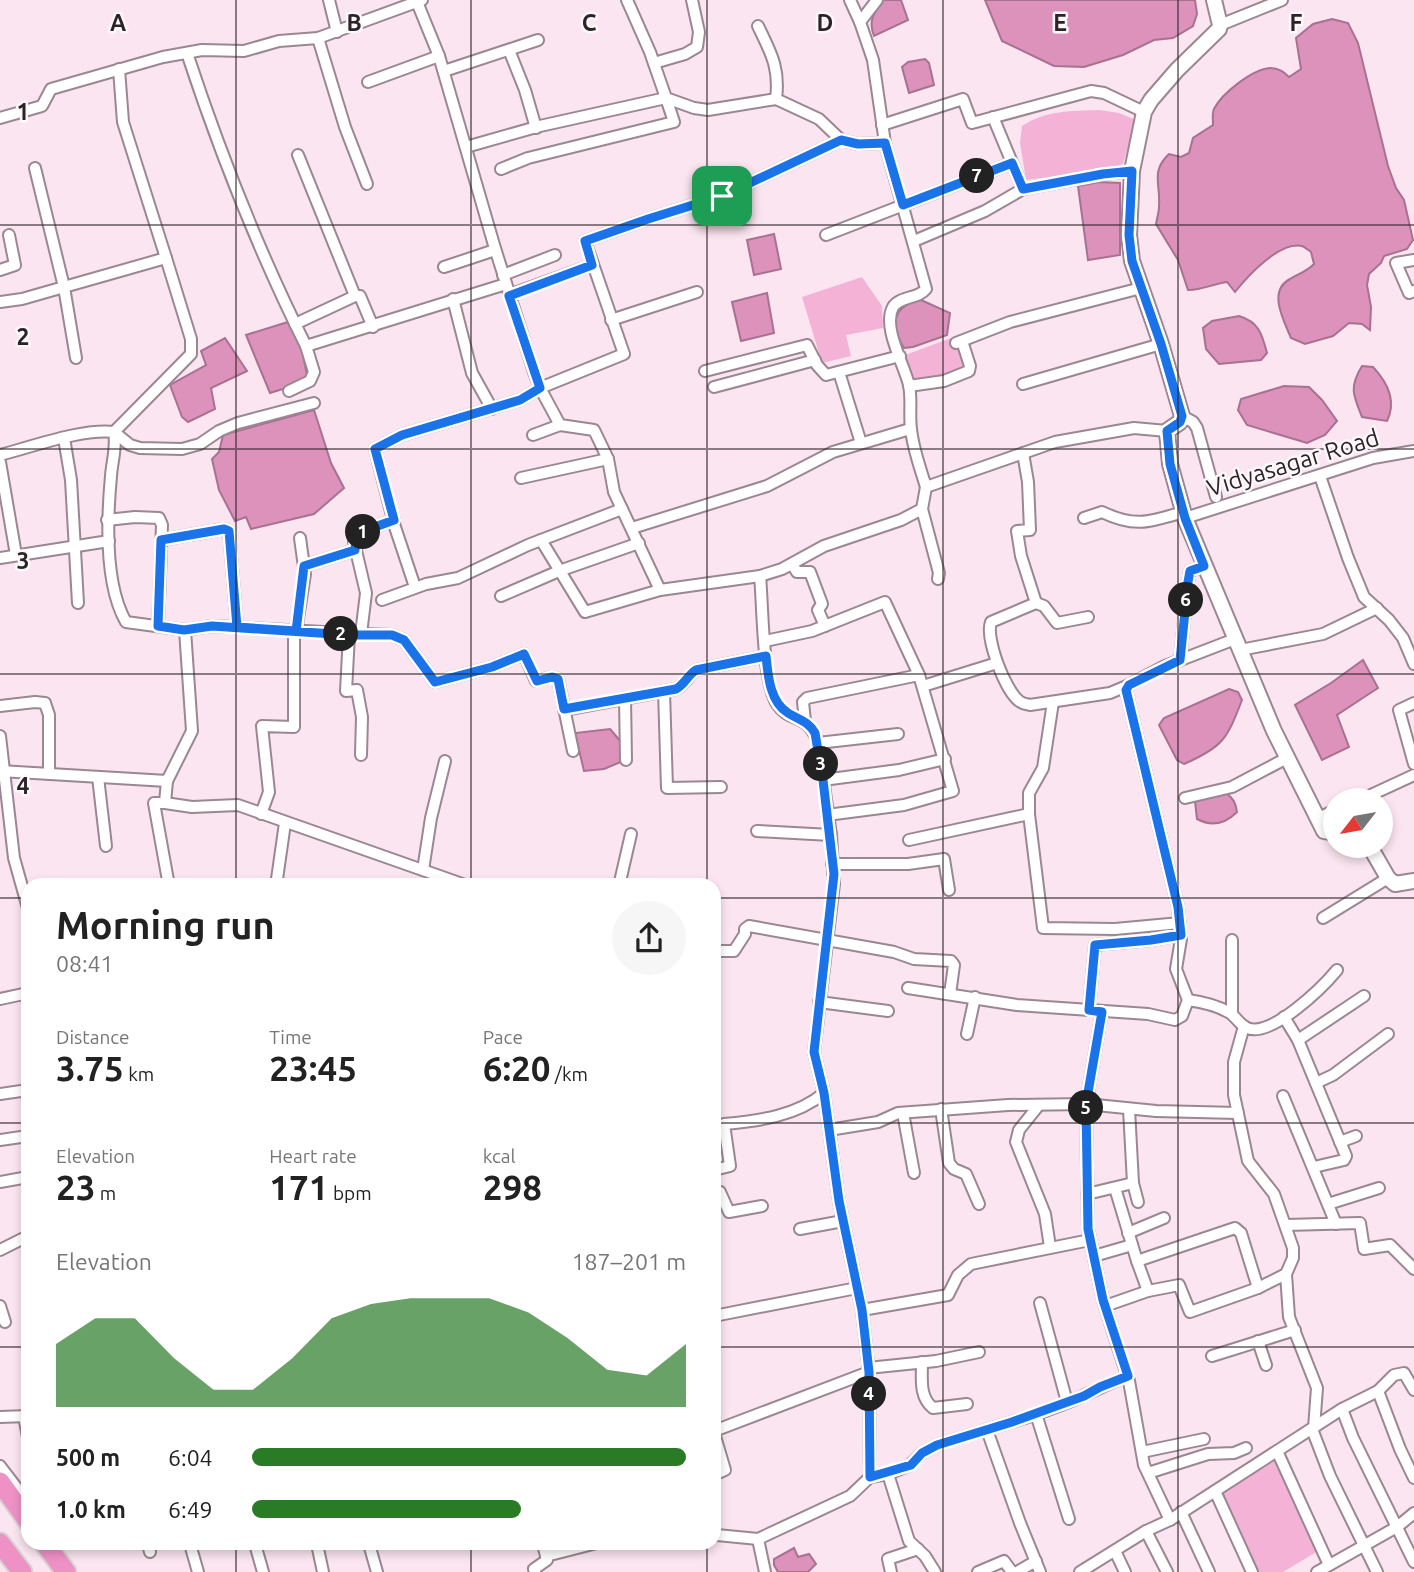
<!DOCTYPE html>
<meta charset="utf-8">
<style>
body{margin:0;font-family:Ubuntu,sans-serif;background:#f6f6f6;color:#222;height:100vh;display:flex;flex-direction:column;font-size:26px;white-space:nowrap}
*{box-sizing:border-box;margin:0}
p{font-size:23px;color:#767676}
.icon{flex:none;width:38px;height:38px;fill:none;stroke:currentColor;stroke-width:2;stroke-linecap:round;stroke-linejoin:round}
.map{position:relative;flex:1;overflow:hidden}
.panel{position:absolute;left:21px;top:878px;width:700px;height:672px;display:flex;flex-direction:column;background:#fff;border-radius:21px;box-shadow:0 4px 10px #0003}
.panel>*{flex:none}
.needle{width:46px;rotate:239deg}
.tools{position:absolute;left:1323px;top:788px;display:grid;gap:14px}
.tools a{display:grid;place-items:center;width:70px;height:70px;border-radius:50%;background:#fff;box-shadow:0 4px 10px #0003;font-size:35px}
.pin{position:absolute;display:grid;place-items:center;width:60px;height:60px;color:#fff;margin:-30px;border-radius:14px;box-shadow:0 4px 10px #0006}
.km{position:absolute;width:35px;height:35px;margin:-18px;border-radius:50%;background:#222;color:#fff;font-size:19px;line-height:35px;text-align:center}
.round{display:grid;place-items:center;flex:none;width:74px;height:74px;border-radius:37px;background:#f6f6f6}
.overview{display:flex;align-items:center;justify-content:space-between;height:119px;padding:0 35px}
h1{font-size:38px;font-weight:600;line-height:52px}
.metrics{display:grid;grid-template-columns:repeat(3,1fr);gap:10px;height:119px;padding:7px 35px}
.metrics div{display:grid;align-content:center}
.metrics b{font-size:35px;font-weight:600}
.metrics small{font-size:19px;font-weight:400}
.metrics p{font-size:19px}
.chart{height:196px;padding:14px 35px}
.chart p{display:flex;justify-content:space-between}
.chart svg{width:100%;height:126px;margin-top:7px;fill:#297b26;opacity:.7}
ul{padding:0 35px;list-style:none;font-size:23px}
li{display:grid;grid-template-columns:112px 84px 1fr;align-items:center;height:52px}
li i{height:18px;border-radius:9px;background:#297b26}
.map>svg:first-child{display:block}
</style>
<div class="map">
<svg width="1414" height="1572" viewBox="0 0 1414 1572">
<rect width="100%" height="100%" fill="#fbe5f0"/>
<g fill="#f4b2d6">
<path d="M1099,110L1119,113L1136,120L1123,164L1107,169L1026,180L1020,143L1022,126C1046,110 1071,111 1099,110Z"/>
<polygon points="862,277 882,306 883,328 846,335 851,356 822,363 802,297"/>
<polygon points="954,337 965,369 947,377 914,382 905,355"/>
<polygon points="1276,1460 1318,1551 1283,1572 1256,1572 1220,1494"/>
</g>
<g fill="#dd92bc" stroke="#a8718f" stroke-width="2">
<path d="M882,0H901L908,20L874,36C868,21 874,13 882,0Z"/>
<polygon points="985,0 1195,0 1197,14 1193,26 1173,38 1154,40 1123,55 1084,67 1054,66 1002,41"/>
<path d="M1332,19L1348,23L1358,43L1388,166L1396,188L1404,200L1413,240L1407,249L1384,256L1381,263L1369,274L1367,285L1371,307L1370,330L1362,324L1349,323L1333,336L1305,344L1291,338C1284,321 1267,291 1290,279C1300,273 1306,272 1314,264L1311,252C1308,250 1305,247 1302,246C1279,241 1247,277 1235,292L1227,282C1213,284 1202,290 1188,290L1178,260L1156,224C1157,218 1159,212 1159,207C1161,184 1150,172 1169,154L1181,157L1189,153L1193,138L1213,125C1213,120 1212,113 1214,109C1222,93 1253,69 1270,68C1279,68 1284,72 1289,77L1301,69L1296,38L1313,24Z"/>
<polygon points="925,59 929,63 934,85 909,93 902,67 908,62"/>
<polygon points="1099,182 1120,183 1120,255 1088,260 1078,186"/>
<polygon points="774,234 781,269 754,275 747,240"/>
<polygon points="767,293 774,333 741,341 732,302"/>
<path d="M921,300L950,313L947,335L913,347L904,348C889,325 893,305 921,300Z"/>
<path d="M1239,316C1259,322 1262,334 1267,353L1261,360L1219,364L1206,349L1203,328L1212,321Z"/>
<polygon points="288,322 301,344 308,381 270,393 246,335"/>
<polygon points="225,338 247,371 211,388 215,409 188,422 182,417 170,385 206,365 201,351"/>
<path d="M1362,366L1373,367C1387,382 1397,401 1387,421L1362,417C1353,395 1349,387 1362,366Z"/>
<polygon points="1284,386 1309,387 1322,400 1337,421 1325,435 1307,443 1247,425 1238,410 1241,399"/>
<polygon points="314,410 331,463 344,488 314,514 251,529 246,517 235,521 219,490 212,459 219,452 223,435"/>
<polygon points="1363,660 1378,688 1337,715 1349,747 1322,760 1295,705 1331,683"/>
<path d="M1229,689L1238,692L1242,700C1227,739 1223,747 1184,764L1177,760L1159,725L1164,718Z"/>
<polygon points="610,729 621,742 623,761 604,769 584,771 575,733"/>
<path d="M1225,792C1233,798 1236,803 1237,812C1225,824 1212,827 1197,819L1195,801Z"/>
<polygon points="794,1548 798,1557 809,1554 816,1564 808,1572 778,1572 774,1565 774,1559"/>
</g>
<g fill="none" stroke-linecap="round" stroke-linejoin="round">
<g stroke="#9a8791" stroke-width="14">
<g id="street">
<polyline points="329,0 337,32"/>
<polyline points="627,0 650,52 666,98 694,108 708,110 776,99 819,119 841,140 858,144 885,143"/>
<polyline points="850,0 860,22"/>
<path d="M877,0L860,22L873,60L885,143L926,289C918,299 900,296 893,307C882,327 904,364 909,385C912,399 909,414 911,429C913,449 920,467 926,487"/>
<polyline points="417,2 439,56 494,245 534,372 540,388 560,425 594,430 608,459 614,492 660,590 760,576 782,569 824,546 901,520 922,509 926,487 1055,442 1134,428 1167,431"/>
<polyline points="1220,25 1282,0"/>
<path d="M758,26C771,53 780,68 776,99"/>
<polyline points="318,38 345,127 367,184"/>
<polyline points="509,50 525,90 536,128"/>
<path d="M187,53C220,153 259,252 306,346L506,284"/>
<polyline points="654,63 685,54 697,47 699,32 692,0"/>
<polyline points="444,71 538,40"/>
<polyline points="368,82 439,56"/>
<polyline points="993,117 1023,189"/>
<polyline points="0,118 42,106 51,89 163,57 202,50 244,51 279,41 318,38 422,0"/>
<polyline points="882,125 963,99 972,123 1091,91 1104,93 1144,112"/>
<polyline points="466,147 540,126 666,98 674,122 528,158 501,169"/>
<polyline points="826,235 1012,163"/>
<polyline points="914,241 985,211 1023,189 1103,174 1132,171"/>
<polyline points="166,258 191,339 191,354 114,432 130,445 140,448 182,449 200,444 219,431 238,423 314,403"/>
<polyline points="1414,260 1396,263 1409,293 1414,291"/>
<polyline points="444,267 495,250"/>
<polyline points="0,270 15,265 9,235"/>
<polyline points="503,275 555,255"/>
<polyline points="509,295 592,265"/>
<polyline points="355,296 360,296 373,327"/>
<polyline points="453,299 472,373 492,409"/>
<polyline points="0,302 22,299 64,287 35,168"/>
<polyline points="611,320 697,292"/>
<polyline points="295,324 355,296 298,155"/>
<polyline points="956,343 1010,322 1141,288"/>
<polyline points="76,358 64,287 166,258 123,122 119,69"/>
<polyline points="705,371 807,345 817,365 826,375 900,356"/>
<polyline points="839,372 861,443"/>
<polyline points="1023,384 1161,344"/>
<polyline points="909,386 944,381 969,371 970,366 962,341"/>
<polyline points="714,387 815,360"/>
<polyline points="289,391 310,381 314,372 306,346"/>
<polyline points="1182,416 1193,422 1197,428 1216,497"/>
<polyline points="533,435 560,425"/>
<polyline points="64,438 71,480 78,603"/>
<polyline points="1023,453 1028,482 1030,530 1017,531 1021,556 1036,603"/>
<path d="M0,455C31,447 83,428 114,432C117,447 112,461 111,476C107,519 104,584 126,622L185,630L192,731L167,781L165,803L192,807L238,805L468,886"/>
<polyline points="0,462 16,555"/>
<polyline points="1320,476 1348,558 1364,597 1389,620 1403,638 1414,664"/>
<polyline points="521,478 608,459"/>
<polyline points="922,509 939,573 938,579"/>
<path d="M1084,518L1102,512C1135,528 1150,522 1183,512"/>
<polyline points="1185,518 1373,458 1414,451"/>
<polyline points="107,520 135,517 159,518 162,525 158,626"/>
<polyline points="394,520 356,534 354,542 366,593 361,634 392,635 404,640 435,682 492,667 524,654 536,681 552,677 558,679 573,751"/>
<polyline points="632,528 767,486 833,452 910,429"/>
<polyline points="161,540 224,529 229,531 237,627"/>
<polyline points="541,540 585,612 660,590"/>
<polyline points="0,558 109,541"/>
<polyline points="792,564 797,572 810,572 822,604 818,610 825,626"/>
<polyline points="304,566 355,550"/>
<path d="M760,576C763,606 762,680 777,704C790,724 808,712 818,743L831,835L834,884L814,1052L824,1093L839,1201L862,1310L869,1372L870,1477L850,1496L758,1539L765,1572"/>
<polyline points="415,587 395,527 375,449 402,435 520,400 540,388 624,354 585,241 648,219 722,196 841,140"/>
<polyline points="501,596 559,571 639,543"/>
<polyline points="382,600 426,584 458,578 528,545 622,509"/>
<path d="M1088,617L1057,623L1044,606L1036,603L991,622C985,638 1005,690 1019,701C1023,704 1026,704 1030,705L1110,693L1129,685"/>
<polyline points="185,630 212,626 361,634"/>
<polyline points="296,631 305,574 300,538"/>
<polyline points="349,635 346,691 357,690 362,717 361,755"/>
<polyline points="765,641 812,631 885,602 919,675 953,791 904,805 827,815"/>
<polyline points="1240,650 1323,634 1377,608"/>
<polyline points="1180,660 1188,582 1190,571 1204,566"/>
<polyline points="923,686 997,663"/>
<polyline points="664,691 667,788 721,787"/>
<polyline points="625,698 626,760"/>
<polyline points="1053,702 1043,768 1029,793 1029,814 1043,928 1115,929 1180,923"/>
<polyline points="1414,703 1399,710 1414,764"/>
<polyline points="0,706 35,702 45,703 49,715 49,774"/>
<path d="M564,710L676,689C685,684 688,676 696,670L766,656"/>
<polyline points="805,721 803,702 807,698 919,675"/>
<polyline points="0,736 14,858 28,908"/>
<polyline points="818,743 898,734"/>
<polyline points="0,771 167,781"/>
<polyline points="98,777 106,846"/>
<polyline points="823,780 899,770 945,759"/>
<polyline points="1185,798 1232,787 1287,758"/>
<polyline points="1360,800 1414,775"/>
<polyline points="165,803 154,803 169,886"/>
<polyline points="261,814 269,792 262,726 294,727 294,631"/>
<polyline points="1317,819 1335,810"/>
<polyline points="757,831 831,835"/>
<polyline points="909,840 1029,814"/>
<polyline points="832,864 908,864 944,859 949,890"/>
<polyline points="423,870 431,818 445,761"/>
<polyline points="276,886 285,823"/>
<polyline points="619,886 631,834"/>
<polyline points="1323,918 1388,878"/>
<polyline points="714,951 734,951 745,934 745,929 749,926 894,952 914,959 951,961 954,965 950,994"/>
<polyline points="908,988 1017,1005 1148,1014 1175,1020 1182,1016 1188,1000 1176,969 1181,939 1178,907 1126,690 1129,685 1165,666 1235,639"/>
<polyline points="0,999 28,993"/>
<path d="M1188,1000C1203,1002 1217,1005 1230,1013C1236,1017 1240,1025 1247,1028C1271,1038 1322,988 1337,970"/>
<polyline points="819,1002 888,1011"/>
<polyline points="1089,1010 1095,945 1151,940 1181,935"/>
<polyline points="1102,1012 1086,1104 1088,1229 1103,1300 1129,1381 1144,1465 1170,1520"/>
<polyline points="1232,1014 1232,940"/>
<polyline points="1284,1017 1298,1040 1346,1156 1344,1160 1314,1167"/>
<polyline points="1244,1026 1234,1062 1234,1095 1248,1161 1274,1194 1293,1248 1293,1258 1286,1274 1289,1317 1317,1388 1314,1428"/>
<polyline points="967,1034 975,997"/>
<polyline points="1298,1040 1364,996"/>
<polyline points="1316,1083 1333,1075 1388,1034"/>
<polyline points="0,1094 28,1090"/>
<polyline points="1283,1096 1336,1224"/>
<polyline points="1039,1105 1019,1130 1016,1142 1045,1214 1050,1247"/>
<polyline points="941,1109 949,1163 954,1169 966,1174 979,1204"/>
<polyline points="903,1113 914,1173"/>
<polyline points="829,1130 878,1122 898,1113 1008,1105 1086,1104 1156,1111 1238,1113"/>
<polyline points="0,1140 28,1136"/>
<polyline points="1340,1142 1356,1136"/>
<path d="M714,1170L730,1166L724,1124C758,1121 797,1116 824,1093"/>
<polyline points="0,1182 28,1177"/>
<polyline points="1133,1183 1138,1202"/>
<polyline points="1115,1188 1137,1261 1235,1228 1241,1233 1258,1288"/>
<polyline points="714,1193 720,1192 729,1212 762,1206"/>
<polyline points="1087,1194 1133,1183 1129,1109"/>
<polyline points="1328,1204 1379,1188"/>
<polyline points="1286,1225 1360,1223 1364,1249 1390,1245 1414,1269"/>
<polyline points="800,1229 843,1221"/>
<polyline points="1128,1233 1164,1218"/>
<polyline points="0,1250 28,1236"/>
<polyline points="1094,1256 1132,1245"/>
<polyline points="1137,1261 1148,1291"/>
<polyline points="1040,1303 1067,1402"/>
<polyline points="0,1306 5,1322"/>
<polyline points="1105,1306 1148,1291 1179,1285 1190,1312 1258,1288 1286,1274"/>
<polyline points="862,1310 948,1295 958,1275 971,1264 1090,1240"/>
<polyline points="714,1316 857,1288"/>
<polyline points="1258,1341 1266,1365"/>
<polyline points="1212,1356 1295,1330"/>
<path d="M922,1362C922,1379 919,1397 933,1408L967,1404"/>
<polyline points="868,1368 936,1361 979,1352"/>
<polyline points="1378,1391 1400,1449 1414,1478"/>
<polyline points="1342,1409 1353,1438 1414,1562"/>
<polyline points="1036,1414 1069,1519"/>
<polyline points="24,1416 28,1437"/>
<polyline points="0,1417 28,1416"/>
<polyline points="1312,1429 1330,1476 1377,1572"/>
<polyline points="987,1430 1020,1523 1040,1572"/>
<polyline points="714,1431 869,1372"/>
<polyline points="714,1433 725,1470 714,1475"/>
<polyline points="1277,1451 1329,1565"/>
<polyline points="1142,1452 1204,1439"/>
<polyline points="0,1466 23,1496 28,1508"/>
<polyline points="1148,1473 1208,1454 1234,1453 1246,1448"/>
<polyline points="888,1474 909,1541 925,1556 935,1572"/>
<path d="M870,1477L888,1474L910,1465L922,1453L937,1445C986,1429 1037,1417 1083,1396C1098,1389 1112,1382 1128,1376"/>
<polyline points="1215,1491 1252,1572"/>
<polyline points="1181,1512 1209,1572"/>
<polyline points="1146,1531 1167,1572"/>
<polyline points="714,1532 717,1535 758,1539"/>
<polyline points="148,1544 150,1552"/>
<polyline points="190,1544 198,1572"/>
<polyline points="255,1544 263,1572"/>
<polyline points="317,1544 323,1572"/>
<polyline points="369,1544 377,1572"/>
<polyline points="1115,1551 1125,1572"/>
<polyline points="546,1556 593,1544"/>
<polyline points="535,1572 534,1569 547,1560 543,1544"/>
<polyline points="891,1572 888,1559 918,1549"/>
<polyline points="978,1572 1004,1561 1012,1572"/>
<polyline points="1017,1572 1036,1561"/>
<polyline points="1080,1572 1146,1531 1170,1520 1342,1409 1378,1391 1394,1375 1404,1373 1414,1390"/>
<polyline points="1317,1572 1397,1527 1414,1513"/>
</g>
</g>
<g stroke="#9a8791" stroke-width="18">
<g id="secondary">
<polyline points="1214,0 1220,25 1219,29 1177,70 1151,100 1144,112 1132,171 1129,235 1132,261 1161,344 1182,416 1180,422 1167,431 1170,464 1185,518 1274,731 1324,831 1335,833"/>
<polyline points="1369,845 1388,878 1395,884 1414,881"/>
</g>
</g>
<g stroke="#d5d3d4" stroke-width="23">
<g id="highway">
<polyline points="0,1482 28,1521"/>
<polyline points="0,1543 22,1572"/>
<polyline points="45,1544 66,1572"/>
</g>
</g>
<use href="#street" stroke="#fff" stroke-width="10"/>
<use href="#secondary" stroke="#fff" stroke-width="14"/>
<use href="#highway" stroke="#ee92c6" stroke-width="19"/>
</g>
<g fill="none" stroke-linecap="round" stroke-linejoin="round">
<g stroke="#fff" stroke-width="14">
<path id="route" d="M722,196L648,219L585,241L592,265L509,296L540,388L520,400L402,435L375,449L394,520L356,534L355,550L304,566L296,631L237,627L229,531L224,529L161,540L158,626L184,630L212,626L349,635H392L404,640L435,682L492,667L524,654L537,681L552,677L558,679L564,709L676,689C685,684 687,676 696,670L766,656C768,676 770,702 788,713C799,720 808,721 815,733L823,780L834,874L814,1052L824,1093L839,1201L862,1310L869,1372L870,1477L911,1465L922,1453L937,1445L1012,1422L1084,1396L1100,1387L1128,1376L1103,1300L1088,1229L1086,1104L1102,1012L1089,1010L1095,945L1151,940L1181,935L1178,907L1126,690L1129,685L1180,660L1188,582L1190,571L1204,566L1185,518L1170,464L1167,431L1180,422L1182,416L1161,344L1132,261L1129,235L1132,171L1103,174L1023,189L1012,163L903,205L885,143L858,144L841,140L722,196"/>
</g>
<use href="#route" stroke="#1a73e8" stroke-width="9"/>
</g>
<path fill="none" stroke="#2b2327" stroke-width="2" stroke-opacity="0.55" d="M236,0V886M471,0V886M707,0V886M943,0V1572M1178,0V1572M0,225H1414M0,449H1414M0,674H1414M0,898H28M714,898H1414M0,1123H28M714,1123H1414M0,1347H28M714,1347H1414M236,1544V1572M471,1544V1572M707,1544V1572"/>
<g text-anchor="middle" stroke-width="5" stroke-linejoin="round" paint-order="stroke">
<g font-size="24" fill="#2b2327" stroke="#fcf8fa">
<text transform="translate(1293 463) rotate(-17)" y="8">Vidyasagar Road</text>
</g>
</g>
<g font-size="23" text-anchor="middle" font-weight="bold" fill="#2b2327" stroke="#fcf8fa" stroke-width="5" stroke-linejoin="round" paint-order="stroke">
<text x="118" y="31">A</text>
<text x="354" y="31">B</text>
<text x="589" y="31">C</text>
<text x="825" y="31">D</text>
<text x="1060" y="31">E</text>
<text x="1296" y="31">F</text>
<text x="23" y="120">1</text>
<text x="23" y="345">2</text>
<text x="23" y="569">3</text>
<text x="23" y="794">4</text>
</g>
</svg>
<div class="tools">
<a><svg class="needle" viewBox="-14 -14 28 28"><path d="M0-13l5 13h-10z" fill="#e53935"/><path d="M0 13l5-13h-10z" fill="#767676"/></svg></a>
</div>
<div class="pin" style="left:722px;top:196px;background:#1e9e55"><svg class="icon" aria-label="arrive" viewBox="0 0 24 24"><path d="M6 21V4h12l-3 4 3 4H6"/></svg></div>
<b class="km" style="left:363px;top:532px">1</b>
<b class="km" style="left:341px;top:634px">2</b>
<b class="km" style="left:821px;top:764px">3</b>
<b class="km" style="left:869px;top:1394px">4</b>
<b class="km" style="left:1086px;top:1108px">5</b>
<b class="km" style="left:1186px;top:600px">6</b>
<b class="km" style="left:977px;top:176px">7</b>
<section class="panel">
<div class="overview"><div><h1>Morning run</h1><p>08:41</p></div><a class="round"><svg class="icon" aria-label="share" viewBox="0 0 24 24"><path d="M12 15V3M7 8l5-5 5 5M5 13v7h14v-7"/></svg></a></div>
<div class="metrics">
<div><p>Distance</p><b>3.75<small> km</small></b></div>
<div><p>Time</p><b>23:45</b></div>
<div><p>Pace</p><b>6:20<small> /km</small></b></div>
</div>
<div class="metrics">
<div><p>Elevation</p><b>23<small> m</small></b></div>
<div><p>Heart rate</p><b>171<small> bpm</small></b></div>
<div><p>kcal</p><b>298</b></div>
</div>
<div class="chart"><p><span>Elevation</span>187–201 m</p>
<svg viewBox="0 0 160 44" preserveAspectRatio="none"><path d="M0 44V22L10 13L20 13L30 27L40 38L50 38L60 27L70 13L80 8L90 6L100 6L110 6L120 11L130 20L140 31L150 33L160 22V44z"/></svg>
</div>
<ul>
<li><b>500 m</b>6:04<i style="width:100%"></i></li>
<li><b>1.0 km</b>6:49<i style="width:62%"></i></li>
</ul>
</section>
</div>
